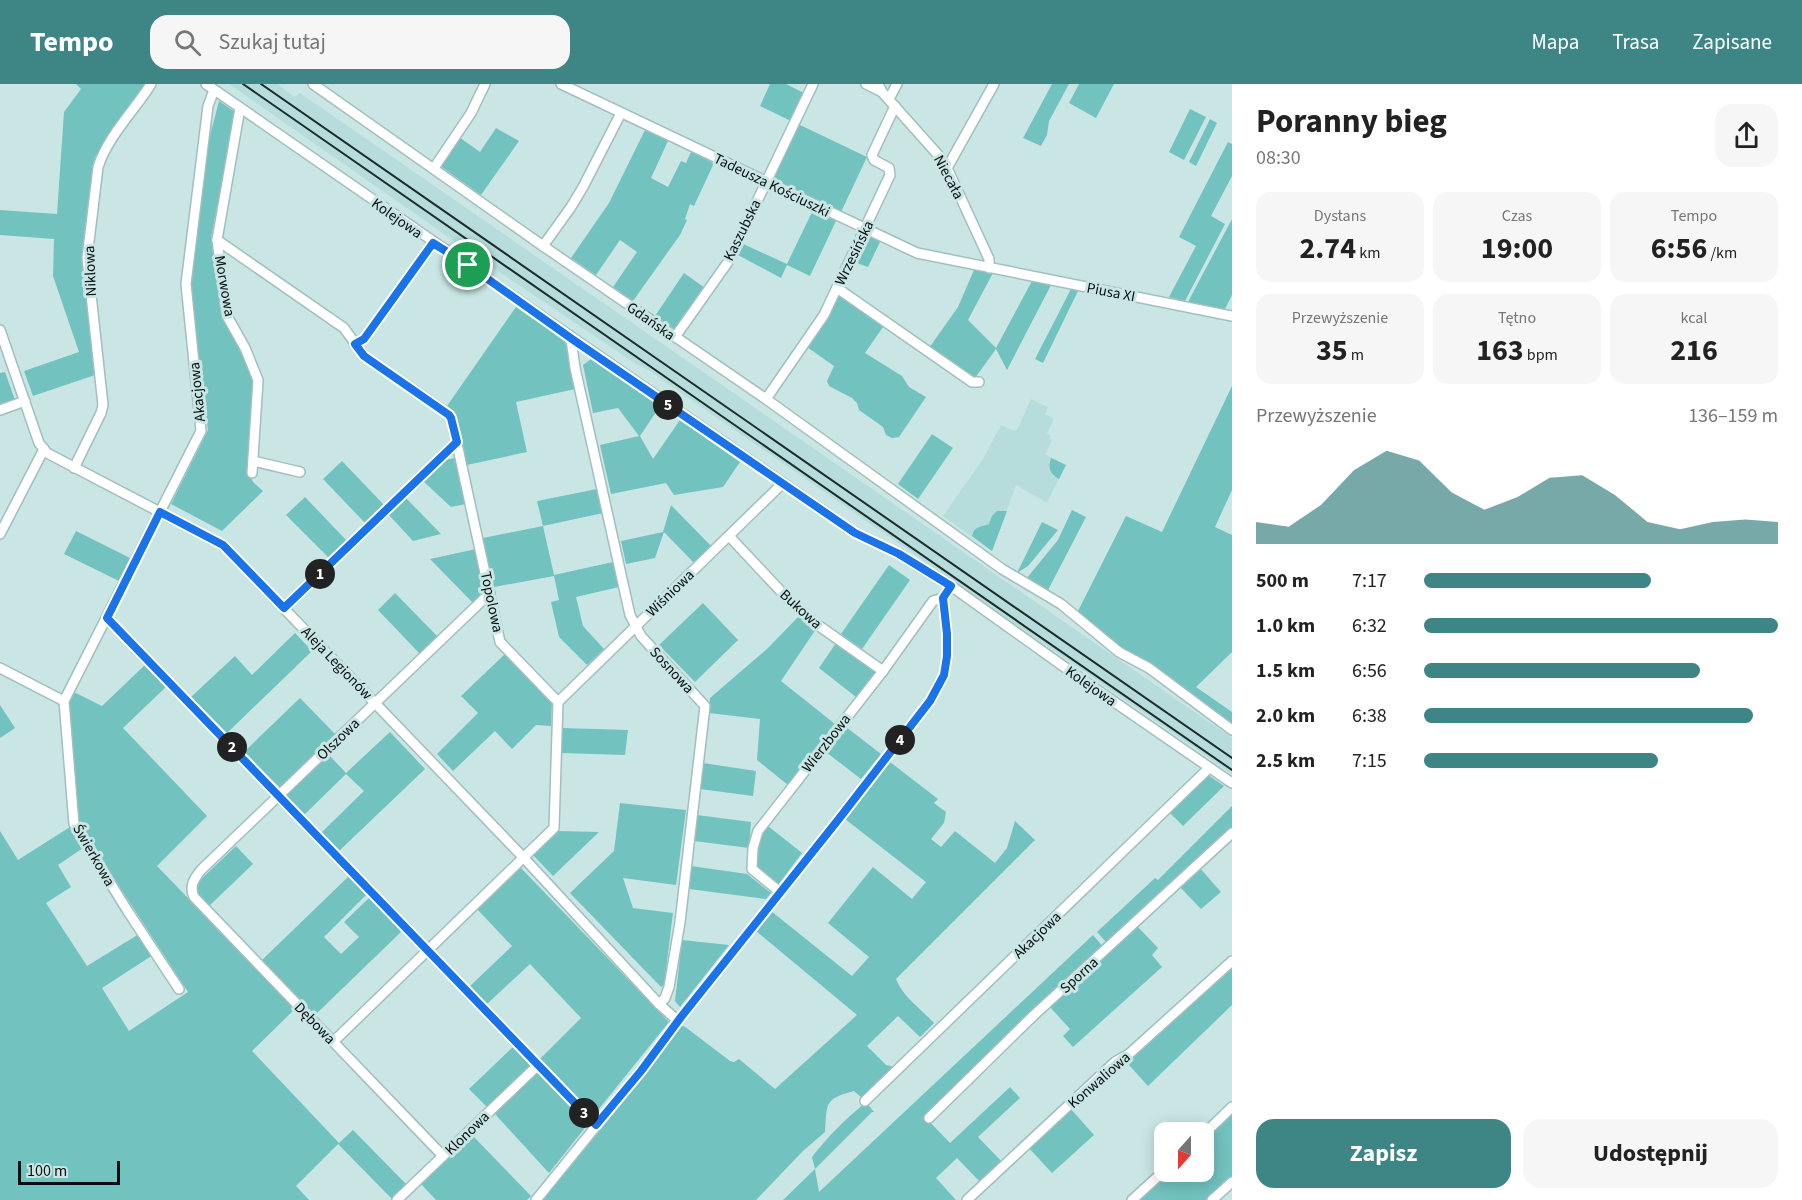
<!DOCTYPE html>
<html lang="pl">
<meta charset="utf-8">
<style>
body{margin:0;font-family:"Source Sans 3",sans-serif;background:#f6f6f6;color:#222;height:100vh;display:flex;flex-direction:column;font-size:22px;white-space:nowrap}
*{box-sizing:border-box;margin:0}
p{font-size:20px;color:#767676}
.icon{flex:none;width:33px;height:33px;fill:none;stroke:currentColor;stroke-width:2;stroke-linecap:round;stroke-linejoin:round}
.map{position:relative;flex:1;overflow:hidden}
.panel{display:flex;flex-direction:column;background:#fff;width:570px}
.panel>*{flex:none}
.needle{width:39px;rotate:201deg}
.fabs{position:absolute;left:1154px;top:1038px;display:grid;gap:12px}
.fabs a{display:grid;place-items:center;width:60px;height:60px;border-radius:12px;background:#fff;box-shadow:0 3px 15px #0003;font-size:30px}
.scale{position:absolute;left:18px;bottom:15px;width:102px;box-sizing:border-box;padding-left:6px;border:3px solid #050f0f;border-top:0;font-size:16px;line-height:21px;white-space:nowrap;color:#050f0f;-webkit-text-stroke:4px #c9e6e5;paint-order:stroke}
.pin{position:absolute;display:grid;place-items:center;width:51px;height:51px;color:#fff;margin:-26px;border:3px solid #fff;border-radius:50%;box-shadow:0 2px 6px #0007}
.km{position:absolute;width:30px;height:30px;margin:-15px;border-radius:50%;background:#222;color:#fff;font-size:16px;line-height:30px;text-align:center}
.round{display:grid;place-items:center;flex:none;width:63px;height:63px;border-radius:18px;background:#f6f6f6}
.head{display:flex;align-items:center;justify-content:space-between;height:102px;padding:0 24px}
h1{font-size:33px;font-weight:700;line-height:45px}
.figures{display:grid;grid-template-columns:repeat(3,1fr);gap:9px;height:102px;padding:6px 24px}
.figures div{display:grid;align-content:center;border-radius:15px;background:#f6f6f6;text-align:center}
.figures b{font-size:30px;font-weight:700}
.figures small{font-size:16px;font-weight:400}
.figures p{font-size:16px}
.chart{height:168px;padding:12px 24px}
.chart p{display:flex;justify-content:space-between}
.chart svg{width:100%;height:108px;margin-top:6px;fill:#3e8685;opacity:.7}
.primary-button{display:flex;gap:12px;margin-top:auto;padding:12px 24px}
.primary-button a{flex:1;height:69px;border-radius:18px;background:#3e8685;color:#fff;font-size:24px;font-weight:700;line-height:69px;text-align:center}
.primary-button a+a{background:#f6f6f6;color:#222}
ul{padding:0 24px;list-style:none;font-size:20px}
li{display:grid;grid-template-columns:96px 72px 1fr;align-items:center;height:45px}
li i{height:15px;border-radius:8px;background:#3e8685}
header{display:flex;align-items:center;gap:36px;box-sizing:border-box;height:84px;padding:0 30px;background:#3e8685;color:#fff}
header strong{font-size:28px}
nav{display:flex;gap:33px;margin-inline-start:auto;font-size:21px}
.search{width:420px;height:54px;background:#f6f6f6;display:flex;align-items:center;gap:15px;box-sizing:border-box;padding:0 21px;border-radius:18px;color:#767676;font-size:22px}
main{display:flex;flex:1;min-height:0}
.map>svg:first-child{display:block}
</style>
<header>
<strong>Tempo</strong>
<div class="search"><svg class="icon" aria-label="search" viewBox="0 0 24 24"><circle cx="10" cy="10" r="6"/><path d="M15 15l6 6"/></svg>Szukaj tutaj</div>
<nav><a>Mapa</a><a>Trasa</a><a>Zapisane</a></nav>
</header>
<main>
<div class="map">
<svg width="1232" height="1116" viewBox="0 0 1232 1116">
<rect width="100%" height="100%" fill="#c9e6e5"/>
<g fill="#b6dddb">
<polygon points="229,0 278,0 294,13 300,9 1232,654 1232,690 651,288 633,278 480,175"/>
<polygon points="1031,315 1048,323 1045,330 1054,335 1047,349 1051,352 1050,355 1052,357 1045,370 1066,381 1047,419 1016,401 992,467 943,432 983,375 1001,341 1014,347 1017,346"/>
</g>
<g fill="#72c2c0">
<polygon points="76,0 145,0 95,73 82,173 95,291 33,312 24,287 79,268 53,192 54,155 0,151 0,126 57,130 64,28 81,5"/>
<polygon points="770,0 786,0 804,9 791,37 760,22"/>
<polygon points="1052,0 1069,0 1049,37 1047,51 1041,62 1023,54"/>
<polygon points="1079,0 1114,0 1096,34 1069,19"/>
<polygon points="219,17 235,28 211,154 221,230 255,296 247,385 253,398 263,407 222,447 171,420 208,346 189,199 206,67"/>
<polygon points="1190,25 1206,33 1184,76 1169,68"/>
<polygon points="1210,35 1217,39 1196,82 1189,78"/>
<polygon points="798,40 867,73 841,128 772,95"/>
<polygon points="496,44 519,57 481,111 439,81 459,53 480,68"/>
<polygon points="645,46 668,57 651,94 668,103 681,77 686,79 691,68 714,79 694,122 690,120 685,135 687,136 680,151 633,217 613,203 637,168 620,156 596,191 571,174 609,119"/>
<polygon points="1228,58 1232,60 1232,92 1211,132 1225,140 1185,217 1169,213 1196,162 1179,153"/>
<polygon points="813,126 836,137 810,192 787,181 781,194 736,170 741,159 787,180"/>
<polygon points="1232,135 1232,211 1225,225 1188,218"/>
<polygon points="867,151 880,158 868,183 854,178"/>
<polygon points="974,186 993,189 968,236 996,264 1032,197 1051,201 1007,286 996,265 975,294 971,293 929,264 958,223"/>
<polygon points="684,189 705,204 676,246 655,232"/>
<polygon points="1071,205 1078,207 1043,279 1035,275"/>
<polygon points="838,211 883,243 865,269 902,292 909,303 926,313 899,353 892,354 886,351 883,343 859,326 857,319 852,314 829,302 827,297 834,282 807,263 825,236"/>
<polygon points="516,223 565,257 575,305 516,318 527,368 467,381 456,329 447,322"/>
<polygon points="591,275 660,322 640,352 653,375 680,336 740,378 723,403 674,411 666,399 611,410 600,361 639,352 618,324 593,329 583,281"/>
<polygon points="5,288 15,316 0,321 0,289"/>
<polygon points="1232,302 1232,406 1215,443 1232,451 1232,568 1196,603 1232,628 1232,643 1147,578 1121,564 1077,529 1126,432 1162,448"/>
<polygon points="932,350 953,364 918,415 898,400"/>
<polygon points="455,374 466,420 451,423 423,397 445,376"/>
<path d="M1051,374L1066,381L1059,395C1049,389 1048,384 1051,374Z"/>
<polygon points="342,377 384,421 365,439 323,395"/>
<polygon points="597,405 603,429 543,442 554,491 613,478 619,503 576,513 583,542 604,565 587,581 559,553 551,518 559,516 554,492 494,503 483,454 543,442 537,417"/>
<polygon points="305,413 347,457 329,474 286,431"/>
<polygon points="406,414 441,450 413,457 389,431"/>
<polygon points="671,421 711,462 694,479 664,448 655,474 626,480 621,457 663,448"/>
<polygon points="1072,426 1086,433 1047,508 1026,495 1058,456"/>
<path d="M997,427H1007L992,467L972,452C974,442 981,443 989,440L992,432Z"/>
<polygon points="1042,438 1058,446 1028,482 1017,489"/>
<polygon points="76,447 130,474 119,497 64,470"/>
<polygon points="476,465 484,508 473,519 430,475"/>
<polygon points="889,481 910,496 862,565 841,550"/>
<polygon points="395,509 438,553 420,570 378,526"/>
<polygon points="703,519 738,556 695,598 659,561"/>
<polygon points="800,531 816,545 781,597 835,640 788,701 757,676 760,635 709,629 710,614 767,565"/>
<polygon points="295,549 312,567 227,649 191,613 235,572 252,591"/>
<polygon points="836,559 876,587 856,613 819,584"/>
<polygon points="505,570 552,618 551,642 536,641 512,665 495,647 453,687 437,670 478,629 461,612"/>
<polygon points="146,580 167,602 123,644 207,732 157,782 295,925 252,967 339,1059 353,1046 406,1100 392,1115 338,1060 296,1102 309,1116 0,1116 0,747 18,776 70,743 83,764 58,781 71,803 46,819 87,882 139,850 153,871 102,904 129,947 188,908 78,739 69,618 74,608 102,622"/>
<polygon points="300,614 336,651 280,704 244,668"/>
<polygon points="0,621 15,644 0,654"/>
<polygon points="846,643 881,670 861,695 826,668"/>
<polygon points="562,644 628,646 625,671 561,669"/>
<polygon points="390,648 425,685 339,767 322,748 364,707 346,690 304,731 286,712 329,671 346,689"/>
<path d="M890,678L938,715L934,719L946,728L944,739L931,755L941,763L955,747L995,779L1007,764L1015,737L1035,756L896,895C903,913 921,925 934,939L920,953L898,932L867,962L886,981L891,982L894,986L863,1015L854,1007C824,1015 827,1019 825,1048L803,1067L756,1116H543L680,943L684,942L730,977L734,978L739,975L775,1005L857,931L756,847L771,827L852,892L869,873L828,839L873,783L912,815L926,798L845,735Z"/>
<polygon points="703,679 756,687 753,712 700,705"/>
<polygon points="1208,691 1224,702 1183,742 1169,728"/>
<polygon points="620,719 686,726 676,801 623,794 633,824 673,829 664,901 661,903 570,809 614,767"/>
<polygon points="1232,722 1232,747 1107,859 1097,848 1155,794 1158,796"/>
<polygon points="697,731 751,738 749,764 694,757"/>
<polygon points="768,742 802,769 778,801 757,785 760,751"/>
<polygon points="558,747 599,748 553,792 533,771"/>
<polygon points="236,762 253,780 209,822 195,808 195,801"/>
<polygon points="691,782 747,790 771,809 766,815 689,805"/>
<polygon points="520,783 669,938 594,1031 540,975 581,934 530,880 487,920 469,903 512,862 477,825"/>
<polygon points="1199,783 1221,808 1201,825 1179,802"/>
<polygon points="349,792 367,810 324,853 341,870 359,853 344,838 370,813 402,847 315,931 262,876"/>
<polygon points="1136,841 1158,864 1152,871 1162,883 1073,963 1063,952 1070,945 1048,921"/>
<path d="M1093,851L1105,865L926,1034L950,1059L1010,1003L1020,1014L978,1053L1003,1079L981,1099L957,1074L936,1094L956,1116H783L815,1085L812,1073C828,1052 846,1035 866,1018L874,1028H872L815,1085L819,1108Z"/>
<polygon points="682,856 729,861 680,923 675,917"/>
<polygon points="1232,883 1232,921 1148,1002 1129,981 1129,976"/>
<polygon points="514,962 532,980 487,1023 469,1005"/>
<polygon points="537,988 588,1040 549,1089 495,1030"/>
<polygon points="1070,1024 1094,1051 1052,1089 1028,1063"/>
<polygon points="1232,1028 1232,1096 1211,1116 1139,1116 1169,1088 1203,1088 1203,1056"/>
<polygon points="472,1051 531,1112 527,1116 436,1116 421,1100"/>
</g>
<g fill="none" stroke-linecap="round" stroke-linejoin="round">
<g stroke="#a2bebd" stroke-width="12">
<g id="minor">
<polyline points="206,0 855,449 899,470 951,502 1084,597 1232,699"/>
<polyline points="313,0 543,162 766,315 1002,485 1061,520 1119,568 1149,584 1232,646"/>
<polyline points="561,0 917,169 1232,232"/>
<polyline points="866,0 882,8"/>
<polyline points="878,0 882,8 940,73 947,84 989,175 989,184"/>
<polyline points="889,15 897,0"/>
<polyline points="240,24 217,156 227,232 245,264 258,296 252,389"/>
<polyline points="434,84 471,29 485,0"/>
<polyline points="947,84 994,0"/>
<polyline points="217,156 344,244 364,272 451,332 500,558 558,618 554,744 333,958"/>
<polyline points="543,162 571,123 583,103 621,29"/>
<polyline points="837,204 972,298 979,298"/>
<polyline points="0,246 39,359 47,369 223,461 523,773 659,920 678,937"/>
<polyline points="675,253 728,178 813,0"/>
<polyline points="571,255 575,284 630,531 641,552 705,622 680,838 669,903 665,914 659,920"/>
<polyline points="355,260 364,255 433,159"/>
<polyline points="766,315 824,231 890,91 889,84 874,76 872,71 895,22"/>
<polyline points="0,326 25,317"/>
<polyline points="253,377 300,388"/>
<path d="M74,384L101,329L103,321L87,174L98,83C108,52 134,27 151,0"/>
<polyline points="0,450 44,365"/>
<polyline points="729,452 789,516 815,539 883,587"/>
<polyline points="284,524 457,358"/>
<polyline points="107,534 596,1041"/>
<polyline points="0,584 64,617"/>
<polyline points="64,617 201,347 186,200 208,22 214,6"/>
<polyline points="64,617 74,740 127,826 179,905"/>
<polyline points="558,618 783,399"/>
<polyline points="780,808 752,785 753,764 758,747 883,587 933,517 943,514"/>
<polyline points="865,1017 1209,684"/>
<polyline points="929,1034 1033,932 1232,749"/>
<polyline points="1203,1051 1232,1023"/>
<path d="M443,1072L194,813C189,802 194,795 201,786L490,509"/>
<polyline points="397,1116 537,982"/>
<polyline points="536,1116 641,987 681,933 838,736 930,617 944,591 947,572 947,550 943,514 951,502"/>
<polyline points="967,1116 1115,978 1129,970 1232,877"/>
<polyline points="1132,1116 1164,1087"/>
<polyline points="1212,1116 1232,1098"/>
</g>
</g>
<use href="#minor" stroke="#fff" stroke-width="9"/>
<g stroke="#1d2a2a" stroke-width="2">
<polyline points="243,0 1232,686"/>
<polyline points="261,0 1232,674"/>
</g>
</g>
<g fill="none" stroke-linecap="round" stroke-linejoin="round">
<g stroke="#fff" stroke-width="12">
<polygon id="route" points="433,159 468,181 572,255 855,449 899,470 951,502 943,514 947,550 947,572 944,591 930,617 838,736 681,933 641,987 596,1041 107,534 160,428 223,461 284,524 457,358 451,334 449,331 364,272 355,260 364,255"/>
</g>
<use href="#route" stroke="#1a73e8" stroke-width="8"/>
</g>
<g text-anchor="middle" stroke-width="6" stroke-linejoin="round" paint-order="stroke">
<g font-size="15" fill="#050f0f" stroke="#c9e6e5">
<text transform="translate(949 93) rotate(62)" y="5">Niecała</text>
<text transform="translate(772 101) rotate(26)" y="5">Tadeusza Kościuszki</text>
<text transform="translate(397 134) rotate(35)" y="5">Kolejowa</text>
<text transform="translate(742 146) rotate(-64)" y="5">Kaszubska</text>
<text transform="translate(854 169) rotate(-64)" y="5">Wrzesińska</text>
<text transform="translate(90 187) rotate(-92)" y="5">Niklowa</text>
<text transform="translate(225 202) rotate(80)" y="5">Morwowa</text>
<text transform="translate(1111 208) rotate(11)" y="5">Piusa XI</text>
<text transform="translate(651 237) rotate(35)" y="5">Gdańska</text>
<text transform="translate(197 308) rotate(-96)" y="5">Akacjowa</text>
<text transform="translate(670 509) rotate(-44)" y="5">Wiśniowa</text>
<text transform="translate(492 518) rotate(78)" y="5">Topolowa</text>
<text transform="translate(801 525) rotate(42)" y="5">Bukowa</text>
<text transform="translate(337 579) rotate(46)" y="5">Aleja Legionów</text>
<text transform="translate(672 586) rotate(47)" y="5">Sosnowa</text>
<text transform="translate(1091 602) rotate(35)" y="5">Kolejowa</text>
<text transform="translate(338 655) rotate(-44)" y="5">Olszowa</text>
<text transform="translate(826 659) rotate(-52)" y="5">Wierzbowa</text>
<text transform="translate(94 771) rotate(60)" y="5">Świerkowa</text>
<text transform="translate(1037 851) rotate(-44)" y="5">Akacjowa</text>
<text transform="translate(1079 891) rotate(-42)" y="5">Sporna</text>
<text transform="translate(315 939) rotate(46)" y="5">Dębowa</text>
<text transform="translate(1099 996) rotate(-41)" y="5">Konwaliowa</text>
<text transform="translate(467 1049) rotate(-44)" y="5">Klonowa</text>
</g>
</g>
</svg>
<div class="fabs">
<a><svg class="needle" viewBox="-14 -14 28 28"><path d="M0-13l5 13h-10z" fill="#e53935"/><path d="M0 13l5-13h-10z" fill="#767676"/></svg></a>
</div>
<div class="scale">100 m</div>
<div class="pin" style="left:468px;top:181px;background:#1e9e55"><svg class="icon" aria-label="arrive" viewBox="0 0 24 24"><path d="M6 21V4h12l-3 4 3 4H6"/></svg></div>
<b class="km" style="left:320px;top:490px">1</b>
<b class="km" style="left:232px;top:663px">2</b>
<b class="km" style="left:584px;top:1029px">3</b>
<b class="km" style="left:900px;top:656px">4</b>
<b class="km" style="left:668px;top:321px">5</b>
</div>
<section class="panel">
<div class="head"><div><h1>Poranny bieg</h1><p>08:30</p></div><a class="round"><svg class="icon" aria-label="share" viewBox="0 0 24 24"><path d="M12 15V3M7 8l5-5 5 5M5 13v7h14v-7"/></svg></a></div>
<div class="figures">
<div><p>Dystans</p><b>2.74<small> km</small></b></div>
<div><p>Czas</p><b>19:00</b></div>
<div><p>Tempo</p><b>6:56<small> /km</small></b></div>
</div>
<div class="figures">
<div><p>Przewyższenie</p><b>35<small> m</small></b></div>
<div><p>Tętno</p><b>163<small> bpm</small></b></div>
<div><p>kcal</p><b>216</b></div>
</div>
<div class="chart"><p><span>Przewyższenie</span>136–159 m</p>
<svg viewBox="0 0 160 44" preserveAspectRatio="none"><path d="M0 44V35L10 37L20 28L30 14L40 6L50 10L60 23L70 30L80 25L90 17L100 16L110 24L120 35L130 38L140 35L150 34L160 35V44z"/></svg>
</div>
<ul>
<li><b>500 m</b>7:17<i style="width:64%"></i></li>
<li><b>1.0 km</b>6:32<i style="width:100%"></i></li>
<li><b>1.5 km</b>6:56<i style="width:78%"></i></li>
<li><b>2.0 km</b>6:38<i style="width:93%"></i></li>
<li><b>2.5 km</b>7:15<i style="width:66%"></i></li>
</ul>
<div class="primary-button"><a>Zapisz</a><a>Udostępnij</a></div>
</section>
</main>
